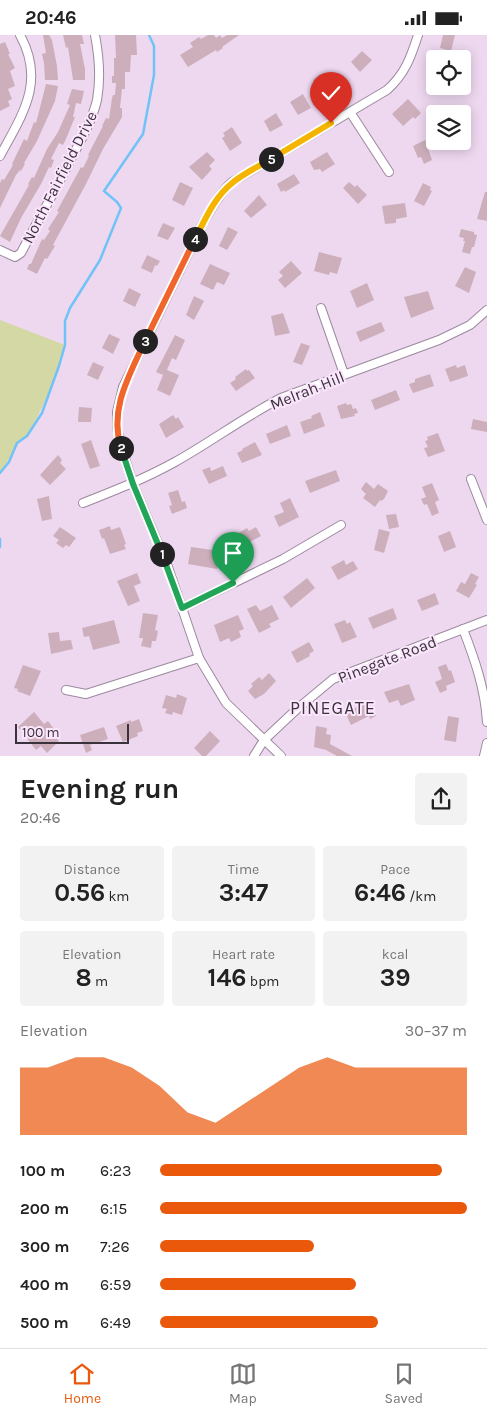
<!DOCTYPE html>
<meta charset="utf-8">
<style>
body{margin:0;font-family:Karla,sans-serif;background:#f2f2f2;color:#222;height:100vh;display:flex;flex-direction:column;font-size:19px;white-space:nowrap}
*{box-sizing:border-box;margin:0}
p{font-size:16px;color:#767676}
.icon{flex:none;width:28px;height:28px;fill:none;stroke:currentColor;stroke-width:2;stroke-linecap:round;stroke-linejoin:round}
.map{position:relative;height:721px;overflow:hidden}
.details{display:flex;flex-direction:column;background:#fff;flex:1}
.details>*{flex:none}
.tools{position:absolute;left:426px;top:15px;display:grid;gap:10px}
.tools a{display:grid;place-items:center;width:45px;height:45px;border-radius:5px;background:#fff;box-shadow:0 2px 12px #0003;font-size:25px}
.scale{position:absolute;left:15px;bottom:12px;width:114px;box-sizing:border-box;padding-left:5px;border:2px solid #3b333c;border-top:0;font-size:14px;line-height:18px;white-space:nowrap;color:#3b333c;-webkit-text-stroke:4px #fbe6fd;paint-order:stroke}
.pin{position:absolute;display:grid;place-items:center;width:42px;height:42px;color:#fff;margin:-51px -21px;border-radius:50% 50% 50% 0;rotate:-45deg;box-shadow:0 0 5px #0007}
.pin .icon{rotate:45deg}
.km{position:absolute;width:25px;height:25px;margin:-12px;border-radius:50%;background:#222;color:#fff;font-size:14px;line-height:25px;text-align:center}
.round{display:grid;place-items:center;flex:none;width:52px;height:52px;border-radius:5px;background:#f2f2f2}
.summary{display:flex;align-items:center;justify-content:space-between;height:85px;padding:0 20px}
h1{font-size:28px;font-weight:700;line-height:38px}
.stats{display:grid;grid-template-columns:repeat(3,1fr);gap:8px;height:85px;padding:5px 20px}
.stats div{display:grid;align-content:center;border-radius:5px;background:#f2f2f2;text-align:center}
.stats b{font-size:25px;font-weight:700}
.stats small{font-size:14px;font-weight:400}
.stats p{font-size:14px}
.chart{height:140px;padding:10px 20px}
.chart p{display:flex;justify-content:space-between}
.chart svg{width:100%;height:90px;margin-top:5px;fill:#ea580c;opacity:.7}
ul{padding:0 20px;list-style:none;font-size:16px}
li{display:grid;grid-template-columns:80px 60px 1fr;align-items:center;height:38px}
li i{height:12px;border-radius:6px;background:#ea580c}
.status{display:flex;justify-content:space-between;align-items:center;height:35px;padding:0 25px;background:#fff;direction:ltr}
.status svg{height:14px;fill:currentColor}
.menu{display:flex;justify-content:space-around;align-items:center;height:70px;border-top:1px solid #e0e0e0;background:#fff;font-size:14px;color:#767676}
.menu a{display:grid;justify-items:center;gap:2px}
.menu .current{color:#ea580c}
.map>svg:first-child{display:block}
</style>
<div class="status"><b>20:46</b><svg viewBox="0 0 49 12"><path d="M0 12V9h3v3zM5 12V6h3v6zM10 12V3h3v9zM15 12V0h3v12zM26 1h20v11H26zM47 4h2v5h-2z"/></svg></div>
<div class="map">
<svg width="487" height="721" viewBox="0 0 487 721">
<rect width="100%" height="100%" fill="#eed8f0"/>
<polygon fill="#d3d8a5" points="0,285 65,310 50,356 28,401 21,405 0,438"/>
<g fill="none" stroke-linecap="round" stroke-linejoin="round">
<g stroke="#71c3f7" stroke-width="2.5">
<polyline points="0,438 9,427 17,408 27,401 42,378 59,331 65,310 65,286 70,273 100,225 121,173 117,167 104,156 143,99 154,40 154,11 149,0"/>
<polyline points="0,504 0,512"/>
</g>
</g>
<g fill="#cdafbc">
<polygon points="43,0 49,0 52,5 57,31 58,45 45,45 44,28 42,19 46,18"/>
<polygon points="63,0 82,0 84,9 80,9 85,34 85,45 73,45 68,12 66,13"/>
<polygon points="115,0 136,0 137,20 131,20 130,37 125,37 125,54 122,54 120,73 122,73 122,82 103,114 86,149 53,210 55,211 47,224 45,223 37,239 27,234 29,229 31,229 42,204 44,205 50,196 48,194 59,177 57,176 81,132 83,133 89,121 88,120 103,91 102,91 106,83 109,84 112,63 113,60 115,60 116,48 112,48 112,41 114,41 114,23 116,23"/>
<polygon points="208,0 214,0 216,3 220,0 222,3 227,0 239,0 222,12 223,13 217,17 216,15 188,32 180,20 193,12 190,8 199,2 201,4"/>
<polygon points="443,0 455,0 451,16 440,13"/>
<polygon points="5,7 10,19 8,19 15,33 10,36 15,51 8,54 12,64 8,66 10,71 0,76 0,9"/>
<polygon points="362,16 372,25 360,37 351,27"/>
<polygon points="321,39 325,44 330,41 336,51 331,55 332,57 324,62 313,45"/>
<polygon points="46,49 58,51 55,66 37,106 24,128 25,129 21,136 20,135 16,140 0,173 0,148 2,144 4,145 13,130 12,129 24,104 27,106 34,87 36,88"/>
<polygon points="72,54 84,56 81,69 76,68 73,82 75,82 66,104 63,110 59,108 51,124 54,125 51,133 49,132 41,149 21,183 10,207 0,201 29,150 28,149 32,142 34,143 47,114 58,97 70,70 67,69"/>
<polygon points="303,59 311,73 298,80 290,67"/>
<polygon points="408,64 421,78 415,84 413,82 403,91 392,79"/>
<polygon points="276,78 283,90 270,97 264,86"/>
<polygon points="232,92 242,108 230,116 222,103 225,101 223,98"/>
<polygon points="425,105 432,125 424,129 421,122 418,123 413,111"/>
<polygon points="207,117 215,125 209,131 212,134 202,145 189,132"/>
<polygon points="327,117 335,129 322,137 320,134 314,135 310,127"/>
<polygon points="294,139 300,148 285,157 284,155 281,157 277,149"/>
<polygon points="180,147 193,153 184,171 172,165"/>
<polygon points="349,147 355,152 357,150 367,160 358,169 343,153"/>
<polygon points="423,148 431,152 430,155 432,156 424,171 414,166"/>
<polygon points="485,157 487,157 487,186 477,184"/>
<polygon points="259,160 267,170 251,183 244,176"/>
<polygon points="405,168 407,182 396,184 396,188 385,189 382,171"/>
<polygon points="163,188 175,193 168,205 157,201"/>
<polygon points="228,192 238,197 227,215 219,211"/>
<polygon points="461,194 474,197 474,199 477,200 474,212 472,212 470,219 462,217 465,206 463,206 464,203 459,202"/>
<polygon points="319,217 342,223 337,239 330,237 329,240 314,236"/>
<polygon points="147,220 160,226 157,231 155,230 152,238 141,233"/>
<polygon points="291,226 302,238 285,253 278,245 283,241 279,237"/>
<polygon points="210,229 230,238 224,250 217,247 213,255 200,249"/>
<polygon points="465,232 476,237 469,258 455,251"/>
<polygon points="367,248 374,265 357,273 350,256"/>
<polygon points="129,253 141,259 135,272 123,266"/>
<polygon points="428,256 434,274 411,283 404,262"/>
<polygon points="194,261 204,266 194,285 186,280"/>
<polygon points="283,278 290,298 275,301 271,281"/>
<polygon points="381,287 385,296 360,307 356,297"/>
<polygon points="109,299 120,304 113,319 102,313"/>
<polygon points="175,300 185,305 176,325 172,323 167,335 179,340 170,361 157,355 163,340 156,337"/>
<polygon points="301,308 310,311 302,330 293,327"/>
<polygon points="93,327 104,332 98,345 87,340"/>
<polygon points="456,330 457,333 465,330 468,341 450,347 445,334"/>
<polygon points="246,334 247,336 249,335 255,343 236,356 230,348 236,344 235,342"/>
<polygon points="430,339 434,351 413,358 409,349 415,347 415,344"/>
<polygon points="396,355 400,365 375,375 371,365"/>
<polygon points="346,368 347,370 351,369 353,374 356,373 358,378 354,379 355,381 341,384 337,371"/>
<polygon points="79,372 92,373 91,387 78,387"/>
<polygon points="320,377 325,391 304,399 300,387 312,383 311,381"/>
<polygon points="173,380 176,384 178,382 184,392 166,403 159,389"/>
<polygon points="473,384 487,387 487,397 471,394"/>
<polygon points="287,390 291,401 270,409 266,399"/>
<polygon points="438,398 445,416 428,422 424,413 428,412 425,406 428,405 427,402"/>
<polygon points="91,405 100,431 90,434 81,409"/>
<polygon points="255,407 262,420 242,428 237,418 243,415 242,414"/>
<polygon points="58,420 62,425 60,428 66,434 50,450 40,440"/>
<polygon points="223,431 227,441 209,449 202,435 210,432 211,436"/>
<polygon points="336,435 340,446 310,458 305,446"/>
<polygon points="366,447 374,454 378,449 388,456 384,464 381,466 380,465 375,472 363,463 366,459 361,454"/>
<polygon points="432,448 439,465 435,467 439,478 432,481 427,469 424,470 421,464 426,462 422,452"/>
<polygon points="178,455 182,467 185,466 187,473 172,479 169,471 172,470 168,458"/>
<polygon points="49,461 52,484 42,486 37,464"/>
<polygon points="290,463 299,482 279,492 274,481 284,477 280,468"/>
<polygon points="396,479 399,492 389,494 386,480"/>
<polygon points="110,491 111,495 120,492 126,509 124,510 126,514 110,519 104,503 102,504 99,495"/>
<polygon points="60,492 76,503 69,512 66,510 63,513 56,508 59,505 53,501"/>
<polygon points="256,492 261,501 234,515 229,507 236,503 235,500 247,493 249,496"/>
<polygon points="379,494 390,497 384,518 374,515"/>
<polygon points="450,496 456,512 444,517 438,501"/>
<polygon points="191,512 220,516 217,534 188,529"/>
<polygon points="344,525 346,530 353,526 358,534 338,545 331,532"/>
<polygon points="137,538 141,548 134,551 140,566 128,571 117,546"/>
<polygon points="471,538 479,542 475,549 477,550 469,563 456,556 461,547 465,549"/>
<polygon points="307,543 315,553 291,573 283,562"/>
<polygon points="435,558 439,569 422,576 417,565"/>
<polygon points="256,570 260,576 272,570 279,584 269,589 271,592 259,598 247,574"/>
<polygon points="393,573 397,584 373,594 368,583"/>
<polygon points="143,578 158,580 155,595 158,596 156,606 152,606 151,613 141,611 143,603 139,603"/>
<polygon points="238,580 244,594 239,596 241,602 231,607 229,603 220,607 214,590"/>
<polygon points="114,585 120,608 93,615 89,601 84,602 82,593"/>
<polygon points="345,585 347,589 350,587 357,602 342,608 334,589"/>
<polygon points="59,597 60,606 71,605 73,614 51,619 48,598"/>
<polygon points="309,607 314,616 309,619 310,621 297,628 291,617"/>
<polygon points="446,629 449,636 451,635 455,647 446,651 447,655 440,658 435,647 442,644 438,632"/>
<polygon points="23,630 41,636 30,661 17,656 18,654 14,653"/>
<polygon points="269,638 276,646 264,659 255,664 248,656 253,651 251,649 259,642 262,645"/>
<polygon points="409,649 415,665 401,671 398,665 389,668 384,657"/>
<polygon points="177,659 187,663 182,680 173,677 172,680 165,678 167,674 162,673 166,660 176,663"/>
<polygon points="369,667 376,681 370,684 369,681 351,690 345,677"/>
<polygon points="34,677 44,689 48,686 54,694 50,697 59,706 47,718 41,711 36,715 18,692"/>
<polygon points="448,681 459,683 456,707 444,705"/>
<polygon points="139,684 143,696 137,698 138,701 123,707 116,691 131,685 131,687"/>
<polygon points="316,691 327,693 326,699 331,700 330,709 352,721 337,721 326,715 314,712"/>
<polygon points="104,692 108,704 90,710 92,715 86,718 80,700"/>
<polygon points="210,696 220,706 206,721 202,721 194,713"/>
</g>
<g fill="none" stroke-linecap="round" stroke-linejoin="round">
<g stroke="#9c899e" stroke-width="10">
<g id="street">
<polyline points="350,77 389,137"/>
<path d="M0,121C22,80 46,47 20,0"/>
<path d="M0,215L15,222L21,218C37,187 55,156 71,124C81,105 92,86 97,65C101,43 99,21 95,0"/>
<polyline points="321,273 344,339"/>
<polyline points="471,444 487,485"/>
<path d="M83,468C116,455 144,444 175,427C211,407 244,382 281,363L439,305L470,290L487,275"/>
<polyline points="182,573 283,524 341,490"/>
<path d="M463,594C475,625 485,654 487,687"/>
<polyline points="66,655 86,659 199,623"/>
<polyline points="254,721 264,705 297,674 333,644 487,585"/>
<path d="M281,721L226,668L199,623L168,532L133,449L120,408L117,392V377L123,352L202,190C211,174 219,159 232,147L387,55C405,39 411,22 418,0"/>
<polyline points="484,721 487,708"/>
</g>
</g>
<use href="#street" stroke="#fff" stroke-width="8"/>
</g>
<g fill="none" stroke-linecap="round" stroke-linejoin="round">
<g stroke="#fff" stroke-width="10">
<polyline id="split-1" points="162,519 182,573 233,548"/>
</g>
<g stroke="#fff" stroke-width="10">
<polyline id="split-2" points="121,413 133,449 162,519"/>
</g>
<g stroke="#fff" stroke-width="10">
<path id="split-3" d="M121,413C109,374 129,341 145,306"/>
</g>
<g stroke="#fff" stroke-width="10">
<polyline id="split-4" points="145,306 195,204"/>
</g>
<g stroke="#fff" stroke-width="10">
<path id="split-5" d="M195,204C205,185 214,163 231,149C242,139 258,132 271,124"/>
</g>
<g stroke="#fff" stroke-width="10">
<polyline id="split-6" points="271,124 331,88"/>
</g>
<use href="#split-1" stroke="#22a559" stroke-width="6"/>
<use href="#split-2" stroke="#22a559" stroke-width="6"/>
<use href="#split-3" stroke="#f0652b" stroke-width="6"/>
<use href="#split-4" stroke="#f0652b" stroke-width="6"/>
<use href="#split-5" stroke="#f5b400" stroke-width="6"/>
<use href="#split-6" stroke="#f5b400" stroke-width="6"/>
</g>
<g text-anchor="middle" stroke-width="4" stroke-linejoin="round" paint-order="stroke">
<g font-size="16" fill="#3b333c" stroke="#fbe6fd">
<text transform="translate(59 142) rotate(-63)" y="6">North Fairfield Drive</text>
<text transform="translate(307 355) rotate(-22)" y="6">Melrah Hill</text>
<text transform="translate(387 624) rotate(-21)" y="6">Pinegate Road</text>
</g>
<g font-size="18" letter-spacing="1" fill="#3b333c" stroke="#fbe6fd">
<text x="333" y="679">PINEGATE</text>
</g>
</g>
</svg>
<div class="tools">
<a><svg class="icon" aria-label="locate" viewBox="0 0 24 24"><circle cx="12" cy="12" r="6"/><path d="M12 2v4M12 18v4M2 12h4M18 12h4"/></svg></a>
<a><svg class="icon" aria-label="layers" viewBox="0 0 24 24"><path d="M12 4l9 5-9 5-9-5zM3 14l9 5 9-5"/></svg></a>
</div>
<div class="scale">100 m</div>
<div class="pin" style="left:233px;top:548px;background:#1e9e55"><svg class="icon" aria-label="arrive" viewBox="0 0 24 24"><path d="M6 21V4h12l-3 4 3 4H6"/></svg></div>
<div class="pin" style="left:331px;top:88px;background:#d93025"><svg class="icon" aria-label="check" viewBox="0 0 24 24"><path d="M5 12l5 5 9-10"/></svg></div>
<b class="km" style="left:162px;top:519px">1</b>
<b class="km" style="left:121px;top:413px">2</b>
<b class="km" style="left:145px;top:306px">3</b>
<b class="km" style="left:195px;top:204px">4</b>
<b class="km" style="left:271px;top:124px">5</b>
</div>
<section class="details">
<div class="summary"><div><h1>Evening run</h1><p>20:46</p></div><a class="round"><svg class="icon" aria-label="share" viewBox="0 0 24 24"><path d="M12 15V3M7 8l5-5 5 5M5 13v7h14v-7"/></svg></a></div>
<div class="stats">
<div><p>Distance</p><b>0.56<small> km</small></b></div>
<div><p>Time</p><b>3:47</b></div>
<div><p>Pace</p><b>6:46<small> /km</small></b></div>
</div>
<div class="stats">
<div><p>Elevation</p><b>8<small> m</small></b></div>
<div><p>Heart rate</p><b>146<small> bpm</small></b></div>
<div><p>kcal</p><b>39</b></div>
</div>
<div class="chart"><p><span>Elevation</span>30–37 m</p>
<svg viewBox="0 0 160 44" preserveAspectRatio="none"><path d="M0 44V11L10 11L20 6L30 6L40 11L50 20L60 33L70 38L80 29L90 20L100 11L110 6L120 11L130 11L140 11L150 11L160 11V44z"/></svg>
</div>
<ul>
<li><b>100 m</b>6:23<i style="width:92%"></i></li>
<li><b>200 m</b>6:15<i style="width:100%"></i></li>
<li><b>300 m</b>7:26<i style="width:50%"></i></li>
<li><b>400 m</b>6:59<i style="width:64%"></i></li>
<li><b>500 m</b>6:49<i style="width:71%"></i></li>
</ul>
</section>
<nav class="menu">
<a class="current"><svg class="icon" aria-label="home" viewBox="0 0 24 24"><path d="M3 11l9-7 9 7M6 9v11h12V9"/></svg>Home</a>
<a><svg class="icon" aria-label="map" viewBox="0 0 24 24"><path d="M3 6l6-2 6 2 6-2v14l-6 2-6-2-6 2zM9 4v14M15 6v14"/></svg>Map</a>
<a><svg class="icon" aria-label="saved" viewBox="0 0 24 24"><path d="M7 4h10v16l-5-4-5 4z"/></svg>Saved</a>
</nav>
